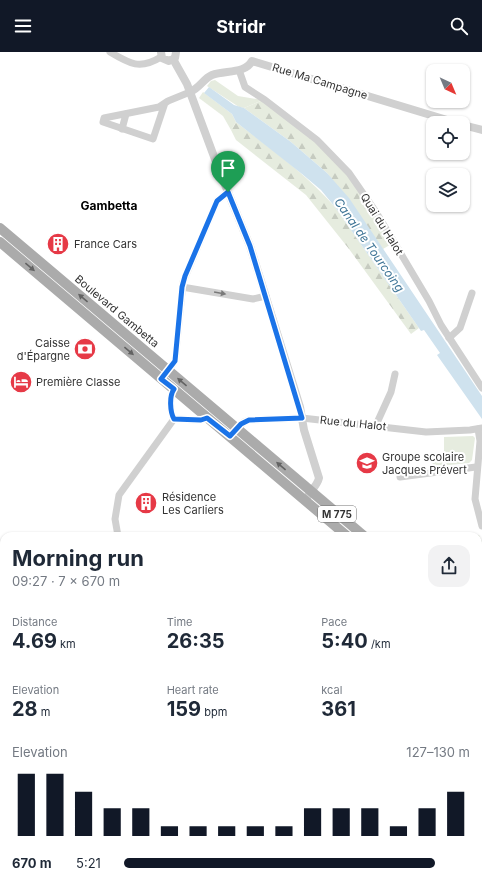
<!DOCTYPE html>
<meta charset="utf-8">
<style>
body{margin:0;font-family:Inter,sans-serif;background:#f2f2f3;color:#1f2937;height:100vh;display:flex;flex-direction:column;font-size:15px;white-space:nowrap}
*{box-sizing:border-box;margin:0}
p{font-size:13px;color:#747a83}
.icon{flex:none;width:22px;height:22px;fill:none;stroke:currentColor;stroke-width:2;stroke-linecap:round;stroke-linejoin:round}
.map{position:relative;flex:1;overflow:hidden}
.drawer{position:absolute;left:0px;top:480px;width:482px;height:354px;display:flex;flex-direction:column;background:#fff;border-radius:12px 12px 0 0;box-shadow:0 1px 3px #0004}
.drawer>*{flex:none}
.needle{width:26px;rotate:136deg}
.controls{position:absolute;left:426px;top:12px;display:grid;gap:8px}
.controls a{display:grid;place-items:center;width:44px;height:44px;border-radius:8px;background:#fff;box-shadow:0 1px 3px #0004;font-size:20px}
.pin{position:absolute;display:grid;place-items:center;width:34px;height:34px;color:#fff;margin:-41px -17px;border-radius:50% 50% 50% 0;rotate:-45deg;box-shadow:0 0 4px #0007}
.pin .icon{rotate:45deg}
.round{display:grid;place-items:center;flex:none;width:42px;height:42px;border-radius:12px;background:#f2f2f3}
.headline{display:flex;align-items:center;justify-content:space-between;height:68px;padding:0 12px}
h1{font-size:22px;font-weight:700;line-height:30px}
.metrics{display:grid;grid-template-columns:repeat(3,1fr);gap:6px;height:68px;padding:4px 12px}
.metrics div{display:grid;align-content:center}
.metrics b{font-size:20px;font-weight:700}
.metrics small{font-size:11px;font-weight:400}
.metrics p{font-size:11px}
.chart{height:112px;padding:8px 12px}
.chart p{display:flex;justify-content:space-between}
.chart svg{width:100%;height:72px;margin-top:4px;stroke:#111827;stroke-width:6}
ul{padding:0 12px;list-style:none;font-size:13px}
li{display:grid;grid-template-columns:64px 48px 1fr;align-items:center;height:30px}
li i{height:10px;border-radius:5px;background:#111827}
header{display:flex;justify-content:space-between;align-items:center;height:52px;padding:0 12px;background:#111827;color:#fff;font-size:18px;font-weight:700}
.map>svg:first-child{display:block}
</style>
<header><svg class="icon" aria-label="menu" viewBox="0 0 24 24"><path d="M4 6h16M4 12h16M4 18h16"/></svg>Stridr<svg class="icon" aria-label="search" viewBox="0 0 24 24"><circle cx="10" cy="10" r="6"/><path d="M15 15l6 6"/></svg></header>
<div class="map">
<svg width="482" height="834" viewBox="0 0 482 834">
<defs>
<pattern id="forest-firs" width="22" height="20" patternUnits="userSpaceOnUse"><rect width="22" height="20" fill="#e6ecdf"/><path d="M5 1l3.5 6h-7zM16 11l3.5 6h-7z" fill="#c6cbc0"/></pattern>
<pattern id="park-crowns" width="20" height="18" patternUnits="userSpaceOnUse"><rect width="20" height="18" fill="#e6ecdf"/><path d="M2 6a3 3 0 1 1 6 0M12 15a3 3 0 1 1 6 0" fill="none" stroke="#c6cbc0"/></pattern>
</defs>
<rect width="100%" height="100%" fill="#fff"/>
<g fill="#e6ecdf">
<polygon points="215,28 238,44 263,48 244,56 239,55 207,34 211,29"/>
<polygon points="203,40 232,62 236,70 231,78 223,64 199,46"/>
<polygon points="473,384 475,386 472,408 469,411 430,415 433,411 444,406 444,385"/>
<polygon points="0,507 4,510 4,636 0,633"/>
</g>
<g fill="url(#forest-firs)">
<polygon points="263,48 305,80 344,117 393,191 383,197 327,121 291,90 244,56"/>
<path d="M236,70C271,97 306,122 335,155L419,276L411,282L349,197L306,143L236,88L231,78Z"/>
</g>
<g fill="url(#park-crowns)">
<polygon points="479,483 482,490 481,535 478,533 478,484 450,484"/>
<polygon points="176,830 240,830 240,834 175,834"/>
</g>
<polygon fill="#cfe2ee" points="209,35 234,53 244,56 291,90 327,121 349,146 482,344 482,367 437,303 440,301 424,278 421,279 335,155 321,138 302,122 236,70 232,62 204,41"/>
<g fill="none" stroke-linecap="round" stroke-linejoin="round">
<g stroke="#d0d0d0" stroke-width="7">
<path d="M110,0C130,12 140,18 161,5"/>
<polyline points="239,18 245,35 265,48 317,88 349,121 376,160 429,249 441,273 482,336"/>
<polyline points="165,51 153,87 103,70 104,66 159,55 168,49 190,40"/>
<polyline points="122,77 126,62"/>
<polyline points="182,235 253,247 266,244"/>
<polyline points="449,286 460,276 472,241"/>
<polyline points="166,322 175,309 183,230 217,149 228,140"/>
<path d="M174,337C169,344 170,360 174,367L201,368L207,366"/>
<polyline points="376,373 391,340 395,322"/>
<polyline points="478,377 480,389 475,447 482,474"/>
<polyline points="234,380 244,370 249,368 302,366 426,380 470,378 482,376"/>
<polyline points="400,425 476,415"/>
<polyline points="118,484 115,467 119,443 174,367"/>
<polyline points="478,559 482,555"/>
<polyline points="0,641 4,643"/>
<polyline points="478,734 482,720"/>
<polyline points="478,745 482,744"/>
<polyline points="0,777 4,777"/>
<polyline points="119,834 120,830"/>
</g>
<g stroke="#d0d0d0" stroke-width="8">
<polyline points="161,0 162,6 169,9 175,6 176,0"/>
<path d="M173,7L187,32L219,118L250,194L300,355L304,378L319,426C317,435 308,440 306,449"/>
<path d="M190,40C200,36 203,27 212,23C225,18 245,22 252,9L457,71"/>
<polyline points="463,73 482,78"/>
<polyline points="478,687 482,686"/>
</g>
<g stroke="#bdbdbd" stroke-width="9">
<polyline points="478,580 482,584"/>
<polyline points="478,594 482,598"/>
</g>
<g stroke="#ababab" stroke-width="10">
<polyline points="0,176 364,484"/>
<polyline points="0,190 347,484"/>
<polyline points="429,830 431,834"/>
<polyline points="441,830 443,834"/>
</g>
<g stroke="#888" stroke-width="2" stroke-dasharray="4 3" stroke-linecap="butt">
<polyline points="0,496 4,499"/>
<polyline points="398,830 401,834"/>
</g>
</g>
<defs><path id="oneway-solid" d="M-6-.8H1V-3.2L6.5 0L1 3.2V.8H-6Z"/></defs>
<g fill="#636363">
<use href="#oneway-solid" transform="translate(30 215) rotate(40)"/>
<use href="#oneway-solid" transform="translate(83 246) rotate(-140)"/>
<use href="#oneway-solid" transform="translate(129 299) rotate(40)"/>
<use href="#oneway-solid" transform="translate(182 330) rotate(-140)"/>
<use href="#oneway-solid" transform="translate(281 414) rotate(-140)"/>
</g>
<use fill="#7a7a7a" href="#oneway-solid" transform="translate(220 241) rotate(10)"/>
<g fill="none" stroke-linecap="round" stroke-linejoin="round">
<g stroke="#fff" stroke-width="8">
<path id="route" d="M228,140L250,194L302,366L249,368L241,372L230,384L207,366L201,368L174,367C170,360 169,344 174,337L161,327L175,309L182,235L185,224L217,149Z"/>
</g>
<use href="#route" stroke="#1a73e8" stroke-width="5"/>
</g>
<defs>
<g id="building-disc" transform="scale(1.15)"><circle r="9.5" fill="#e63946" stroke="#fff"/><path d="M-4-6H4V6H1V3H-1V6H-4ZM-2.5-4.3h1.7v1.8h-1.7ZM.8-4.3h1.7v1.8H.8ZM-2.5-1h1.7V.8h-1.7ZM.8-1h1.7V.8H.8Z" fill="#fff"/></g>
<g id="bank-disc" transform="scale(1.15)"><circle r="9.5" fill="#e63946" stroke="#fff"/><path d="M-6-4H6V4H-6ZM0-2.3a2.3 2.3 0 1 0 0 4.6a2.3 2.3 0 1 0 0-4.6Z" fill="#fff"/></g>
<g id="hotel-disc" transform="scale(1.15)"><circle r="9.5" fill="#e63946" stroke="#fff"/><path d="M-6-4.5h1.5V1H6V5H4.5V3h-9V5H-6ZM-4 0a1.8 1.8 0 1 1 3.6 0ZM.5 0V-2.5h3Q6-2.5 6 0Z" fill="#fff"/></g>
<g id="school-disc" transform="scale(1.15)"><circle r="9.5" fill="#e63946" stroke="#fff"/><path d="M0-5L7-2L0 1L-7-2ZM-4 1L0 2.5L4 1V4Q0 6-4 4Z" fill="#fff"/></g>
</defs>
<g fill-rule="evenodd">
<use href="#building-disc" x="58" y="192"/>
<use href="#bank-disc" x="85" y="297"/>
<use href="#hotel-disc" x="21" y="330"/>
<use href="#school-disc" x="367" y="411"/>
<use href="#building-disc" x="146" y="451"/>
</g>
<g text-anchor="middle" stroke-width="4" stroke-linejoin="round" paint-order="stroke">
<rect fill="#fff" stroke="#707070" stroke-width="1" x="318" y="454" width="38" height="16" rx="3"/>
<g font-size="10" font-weight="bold" fill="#333">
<text x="337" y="466">M 775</text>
</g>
<g font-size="11" fill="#333" stroke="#fff">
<text transform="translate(320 29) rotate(17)" y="4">Rue Ma Campagne</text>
<text transform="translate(382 172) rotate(58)" y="4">Quai du Halot</text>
<text transform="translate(117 259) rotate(40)" y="4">Boulevard Gambetta</text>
<text transform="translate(353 371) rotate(6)" y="4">Rue du Halot</text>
</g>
<g font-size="11" fill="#333" stroke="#fff" text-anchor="start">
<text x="74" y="196">France Cars</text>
<text x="70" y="295" text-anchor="end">Caisse<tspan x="70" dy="13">d'Épargne</tspan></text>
<text x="36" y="334">Première Classe</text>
<text x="382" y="409">Groupe scolaire<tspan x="382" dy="13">Jacques Prévert</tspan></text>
<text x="162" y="449">Résidence<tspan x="162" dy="13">Les Carliers</tspan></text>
</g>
<g font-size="12" font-weight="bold" fill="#000" stroke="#fff">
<text x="109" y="158">Gambetta</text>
</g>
<g font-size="12" font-style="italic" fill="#3f7597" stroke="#fff">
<text transform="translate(369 193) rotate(55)" y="4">Canal de Tourcoing</text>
</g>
</g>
</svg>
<div class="controls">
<a><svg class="needle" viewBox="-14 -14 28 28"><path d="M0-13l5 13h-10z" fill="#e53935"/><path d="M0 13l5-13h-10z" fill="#747a83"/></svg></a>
<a><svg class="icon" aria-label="locate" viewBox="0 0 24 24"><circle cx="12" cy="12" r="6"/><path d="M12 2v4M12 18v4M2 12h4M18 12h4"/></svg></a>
<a><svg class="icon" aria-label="layers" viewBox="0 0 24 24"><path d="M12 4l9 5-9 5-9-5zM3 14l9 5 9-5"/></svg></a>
</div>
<div class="pin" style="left:228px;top:140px;background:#1e9e55"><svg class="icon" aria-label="arrive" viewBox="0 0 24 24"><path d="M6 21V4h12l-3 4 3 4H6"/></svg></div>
<section class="drawer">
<div class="headline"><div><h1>Morning run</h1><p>09:27 · 7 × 670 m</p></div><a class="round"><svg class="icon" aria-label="share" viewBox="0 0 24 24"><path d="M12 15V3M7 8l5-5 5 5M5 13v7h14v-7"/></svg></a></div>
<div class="metrics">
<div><p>Distance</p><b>4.69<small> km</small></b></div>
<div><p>Time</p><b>26:35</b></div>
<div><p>Pace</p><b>5:40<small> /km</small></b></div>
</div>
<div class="metrics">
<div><p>Elevation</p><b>28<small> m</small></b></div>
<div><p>Heart rate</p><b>159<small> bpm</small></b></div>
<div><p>kcal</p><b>361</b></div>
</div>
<div class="chart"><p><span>Elevation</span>127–130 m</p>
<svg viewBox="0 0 160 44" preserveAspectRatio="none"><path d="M5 44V6M15 44V6M25 44V17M35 44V27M45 44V27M55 44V38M65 44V38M75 44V38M85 44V38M95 44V38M105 44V27M115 44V27M125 44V27M135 44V38M145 44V27M155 44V17"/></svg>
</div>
<ul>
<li><b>670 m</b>5:21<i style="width:90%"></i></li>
</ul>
</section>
</div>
